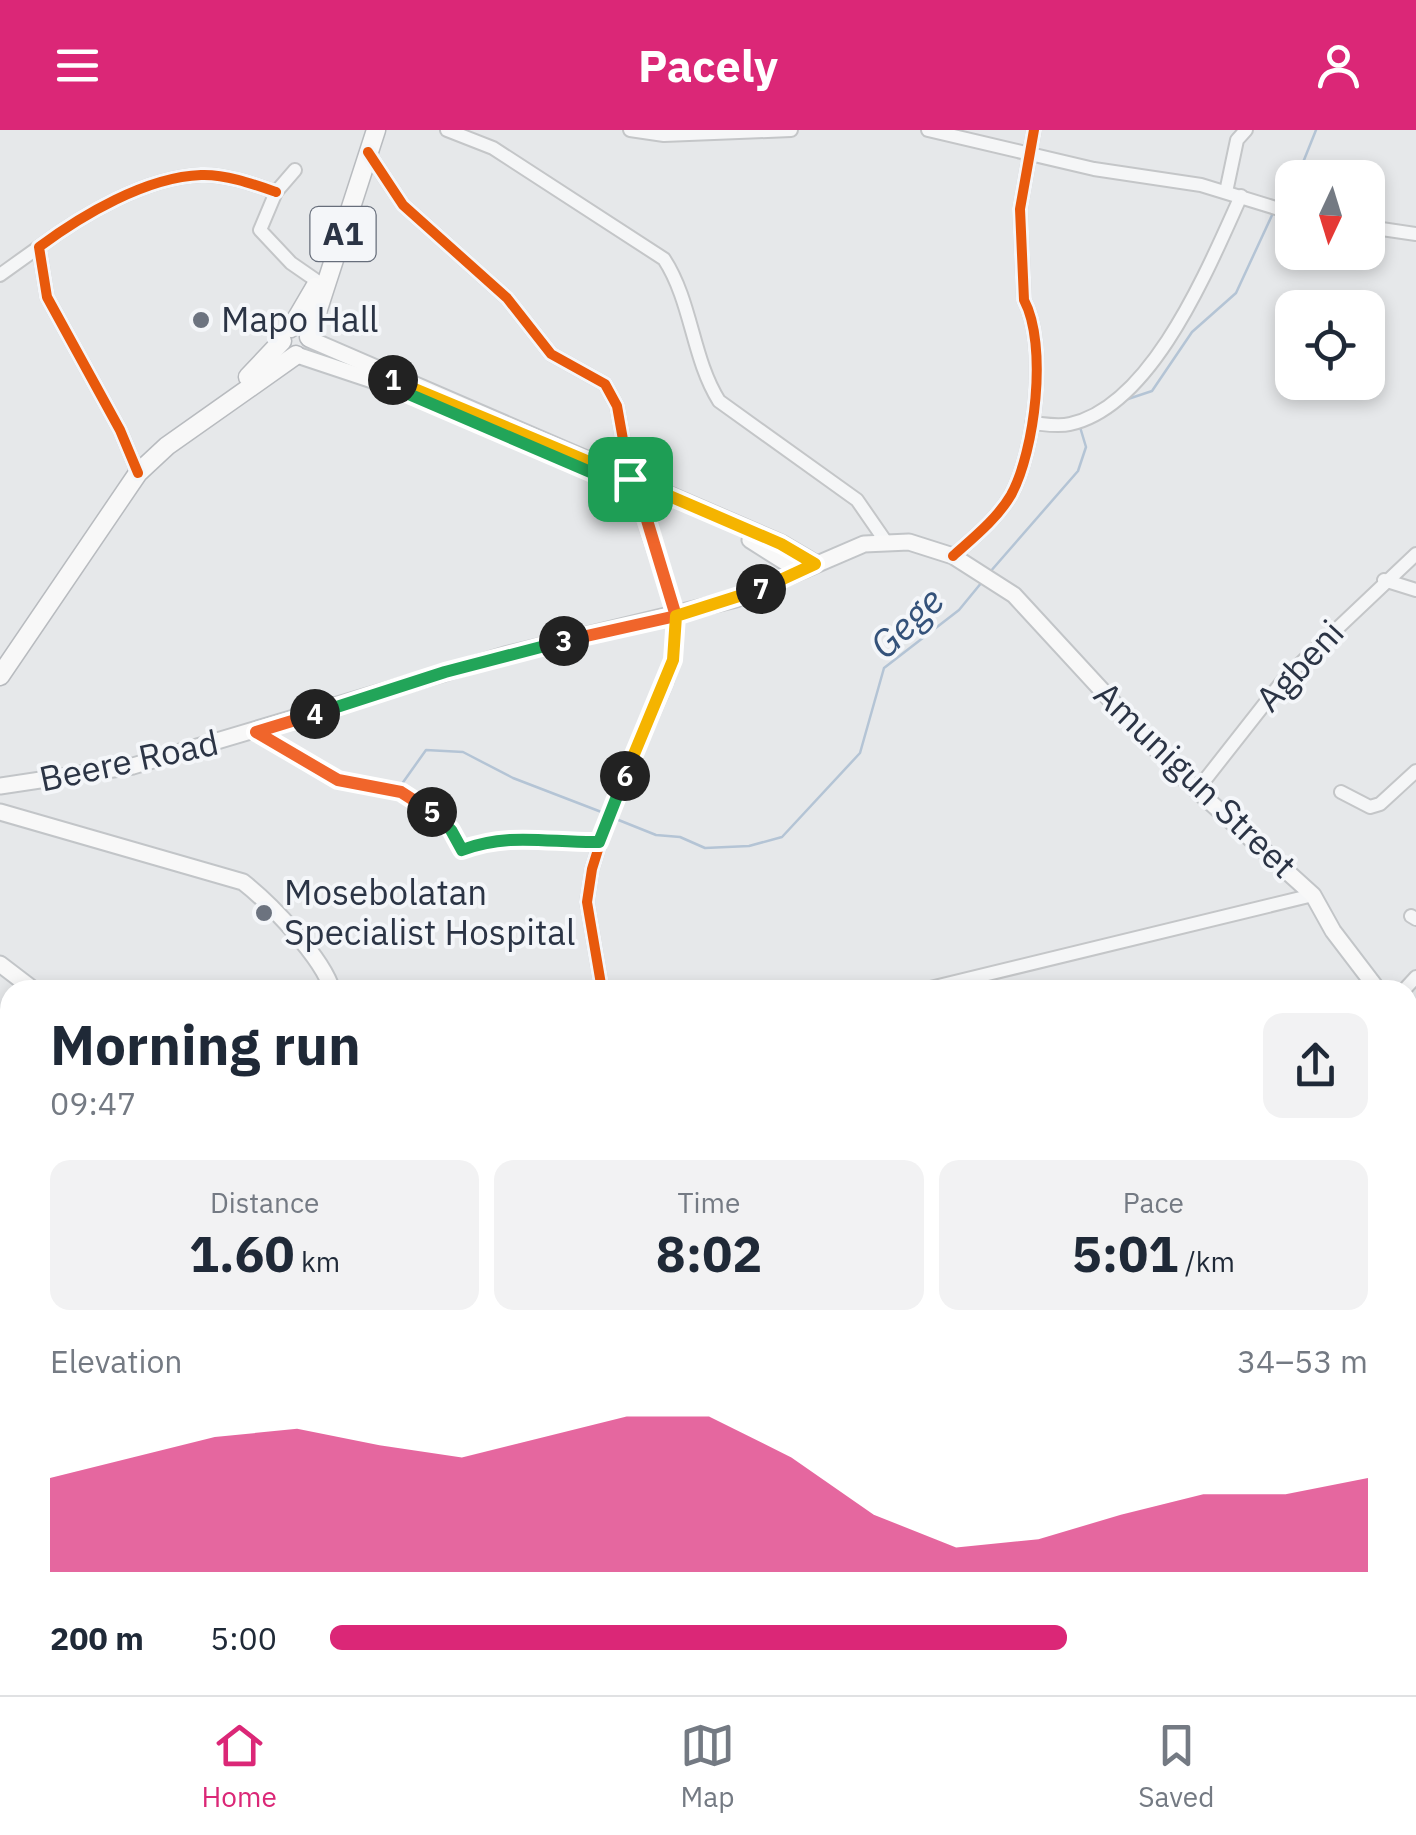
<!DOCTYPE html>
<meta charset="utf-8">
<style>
body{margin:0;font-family:"IBM Plex Sans",sans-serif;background:#f2f2f3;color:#1f2937;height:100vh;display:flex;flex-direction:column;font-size:38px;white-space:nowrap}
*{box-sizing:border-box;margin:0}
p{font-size:32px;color:#747a83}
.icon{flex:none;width:55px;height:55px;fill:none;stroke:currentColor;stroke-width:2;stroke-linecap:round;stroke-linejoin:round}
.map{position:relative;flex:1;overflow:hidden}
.sheet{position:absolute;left:0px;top:850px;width:1418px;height:715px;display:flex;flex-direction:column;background:#fff;border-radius:30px 30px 0 0;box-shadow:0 5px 15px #0003}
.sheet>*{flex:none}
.needle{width:65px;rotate:184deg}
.tools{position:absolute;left:1275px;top:30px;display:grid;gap:20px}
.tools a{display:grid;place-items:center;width:110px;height:110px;border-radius:20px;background:#fff;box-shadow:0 5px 15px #0003;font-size:50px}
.pin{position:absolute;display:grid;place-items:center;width:85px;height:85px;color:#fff;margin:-42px;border-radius:20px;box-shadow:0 5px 15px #0006}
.km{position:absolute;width:50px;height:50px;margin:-25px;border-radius:50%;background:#222;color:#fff;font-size:28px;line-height:50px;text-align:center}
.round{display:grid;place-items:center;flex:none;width:105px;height:105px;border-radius:20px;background:#f2f2f3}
.head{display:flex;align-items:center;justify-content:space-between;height:170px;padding:0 50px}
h1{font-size:55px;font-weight:700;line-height:75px}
.metrics{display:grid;grid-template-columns:repeat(3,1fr);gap:15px;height:170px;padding:10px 50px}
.metrics div{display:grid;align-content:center;border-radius:20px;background:#f2f2f3;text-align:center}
.metrics b{font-size:50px;font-weight:700}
.metrics small{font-size:28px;font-weight:400}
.metrics p{font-size:28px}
.chart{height:280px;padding:20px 50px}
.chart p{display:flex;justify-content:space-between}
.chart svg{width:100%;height:180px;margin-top:10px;fill:#db2777;opacity:.7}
ul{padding:0 50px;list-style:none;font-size:32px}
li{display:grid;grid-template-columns:160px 120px 1fr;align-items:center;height:75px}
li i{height:25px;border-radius:12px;background:#db2777}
header{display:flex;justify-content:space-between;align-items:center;height:130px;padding:0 50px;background:#db2777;color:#fff;font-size:45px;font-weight:700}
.tab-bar{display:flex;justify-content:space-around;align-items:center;height:140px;border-top:2px solid #e0e1e3;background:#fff;font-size:28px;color:#747a83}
.tab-bar a{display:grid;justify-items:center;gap:5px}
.tab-bar .active{color:#db2777}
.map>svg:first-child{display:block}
</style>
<header><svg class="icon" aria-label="menu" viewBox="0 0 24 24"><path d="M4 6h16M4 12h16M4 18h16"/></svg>Pacely<svg class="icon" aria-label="person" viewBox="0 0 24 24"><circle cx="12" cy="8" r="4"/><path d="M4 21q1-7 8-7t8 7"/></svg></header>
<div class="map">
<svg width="1416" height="1565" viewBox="0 0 1416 1565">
<defs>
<pattern id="cemetery-stones" width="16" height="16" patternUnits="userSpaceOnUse" patternTransform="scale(2.5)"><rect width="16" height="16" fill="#d6ded6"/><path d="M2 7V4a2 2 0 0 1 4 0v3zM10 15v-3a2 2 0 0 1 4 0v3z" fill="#b8bfb9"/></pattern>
</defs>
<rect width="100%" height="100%" fill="#e6e8ea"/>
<polygon fill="url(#cemetery-stones)" points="177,1555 244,1555 246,1565 181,1565"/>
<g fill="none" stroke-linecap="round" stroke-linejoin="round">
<g stroke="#b4c4d5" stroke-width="2.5">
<polyline points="1279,71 1304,30 1316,0"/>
<polyline points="1125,270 1152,261 1192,202 1236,163 1273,83"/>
<polyline points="990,442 1078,341 1086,317 1080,297"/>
<polyline points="399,658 426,620 463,622 513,648 604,683"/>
<polyline points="611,687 656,705 680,707 705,718 749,716 782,707 860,623 884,538 959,480 982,452"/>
<polyline points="1408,1500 1416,1502"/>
</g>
<g stroke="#c4c6c8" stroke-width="16">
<g id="minor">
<path d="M447,0L493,18L664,129C692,172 692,228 719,271L857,370L886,412"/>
<polyline points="630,0 664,5 791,0"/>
<polyline points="928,0 1094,39 1201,55 1292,83"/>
<polyline points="368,22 403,75 507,168 551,224 605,254 617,276 630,349 676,486 673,530 666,554 610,681 592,739 587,772 602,860"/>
<polyline points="295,40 276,62 260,100 291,133 317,151"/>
<polyline points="1226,62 1237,10 1246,0"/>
<polyline points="1368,97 1416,104"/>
<polyline points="0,145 39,117"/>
<path d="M1032,293C1044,294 1058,297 1070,294C1153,276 1209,136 1241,66"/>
<path d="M138,343L120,300L47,167L39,117C82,85 146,47 201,45C225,44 253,54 276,62"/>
<path d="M953,426C973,408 997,389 1011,365C1035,321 1048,215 1024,170L1020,79L1034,0"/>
<polyline points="1384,450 1416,460"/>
<path d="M256,602L338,650L401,662L417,670L443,691L462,721C509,701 550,713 599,711"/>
<polyline points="1197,660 1285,548 1416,424"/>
<polyline points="1341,662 1370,677 1380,674 1416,641"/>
<polyline points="1411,786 1416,789"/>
<polyline points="922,860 1313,765"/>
<polyline points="1404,860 1416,847"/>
<polyline points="1408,1257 1416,1243"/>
<polyline points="1408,1321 1416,1326"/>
<polyline points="1408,1553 1416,1557"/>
<polyline points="1209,1555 1245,1564 1272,1565"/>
<polyline points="620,1565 622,1555"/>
<polyline points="1104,1565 1108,1555"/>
<polyline points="1273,1565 1325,1555"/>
</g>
</g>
<g stroke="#c2c5c8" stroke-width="19">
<g id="major">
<polyline points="309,209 781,413 815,433"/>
<polyline points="297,225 393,257"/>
<polyline points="750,410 799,441"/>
<polyline points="0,656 133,636 505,525 736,469 864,414 909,412 953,426 1014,465 1179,644 1313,765 1333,801 1378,860"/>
<path d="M0,682L243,752C270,773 323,828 332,860"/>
<polyline points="0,834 34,860"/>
<polyline points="1408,894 1416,904"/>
<polyline points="0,1353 10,1297"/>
<polyline points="0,1460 10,1460"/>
<polyline points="712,1555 742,1565"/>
</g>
</g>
<g stroke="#b8bbbf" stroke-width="21">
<g id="highway">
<polyline points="291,198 315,157"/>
<polyline points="309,207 376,0"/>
<polyline points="248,247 282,211"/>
<polyline points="0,546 138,343 167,316 296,225"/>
</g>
</g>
<use href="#minor" stroke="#f5f6f7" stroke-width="12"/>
<use href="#major" stroke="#f8f8f8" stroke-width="15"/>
<use href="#highway" stroke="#f8f8f8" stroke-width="18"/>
<g stroke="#f4f6f9" stroke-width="16">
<g id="cycleway">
<polyline points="368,22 403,75 507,168 551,224 605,254 617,276 630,349 676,486 673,530 666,554 610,681 592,739 587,772 602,860"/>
<path d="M138,343L120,300L47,167L39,117C82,85 146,47 201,45C225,44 253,54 276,62"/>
<path d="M953,426C973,408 997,389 1011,365C1035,321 1048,215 1024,170L1020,79L1034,0"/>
</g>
</g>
<use href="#cycleway" stroke="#e8590c" stroke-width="10"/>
</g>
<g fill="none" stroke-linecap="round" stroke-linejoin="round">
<g stroke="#fff" stroke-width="20">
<polyline id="split-1" points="393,250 630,349"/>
</g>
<g stroke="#fff" stroke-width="20">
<polyline id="split-2" points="393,250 390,256 623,356"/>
</g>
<g stroke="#fff" stroke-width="20">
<polyline id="split-3" points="564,511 676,486 643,377 636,361 623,356"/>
</g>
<g stroke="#fff" stroke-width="20">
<polyline id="split-4" points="315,584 445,542 564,511"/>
</g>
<g stroke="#fff" stroke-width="20">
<polyline id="split-5" points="315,584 256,602 338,650 401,662 432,682"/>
</g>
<g stroke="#fff" stroke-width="20">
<path id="split-6" d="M432,682L451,700L462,720C509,702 550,713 599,712L625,646"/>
</g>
<g stroke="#fff" stroke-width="20">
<polyline id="split-7" points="625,646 673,530 676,486 761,459"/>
</g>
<g stroke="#fff" stroke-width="20">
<polyline id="split-8" points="630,349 781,414 815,434 761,459"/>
</g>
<use href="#split-1" stroke="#f5b400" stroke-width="12"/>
<use href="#split-2" stroke="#22a559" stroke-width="12"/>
<use href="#split-3" stroke="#f0652b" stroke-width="12"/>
<use href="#split-4" stroke="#22a559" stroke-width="12"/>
<use href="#split-5" stroke="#f0652b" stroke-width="12"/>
<use href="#split-6" stroke="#22a559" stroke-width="12"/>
<use href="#split-7" stroke="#f5b400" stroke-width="12"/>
<use href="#split-8" stroke="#f5b400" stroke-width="12"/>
</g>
<g fill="#6c737f" stroke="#f4f6f9" stroke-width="4">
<circle cx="201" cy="190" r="10"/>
<circle cx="264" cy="783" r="10"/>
</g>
<g text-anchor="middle" stroke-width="8" stroke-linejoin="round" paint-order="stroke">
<rect fill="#f4f6f9" stroke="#676e7b" stroke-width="2.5" x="310.5" y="77" width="65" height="54" rx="8"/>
<g font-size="32" font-weight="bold" fill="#2b3445">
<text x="343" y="115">A1</text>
</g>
<g font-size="35" fill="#2b3445" stroke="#f4f6f9" text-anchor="start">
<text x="221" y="202">Mapo Hall</text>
<text x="284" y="775">Mosebolatan<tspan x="284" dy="40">Specialist Hospital</tspan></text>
</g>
<g font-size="35" fill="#2b3445" stroke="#f4f6f9">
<text transform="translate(1300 536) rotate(-47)" y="12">Agbeni</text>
<text transform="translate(129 631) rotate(-12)" y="12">Beere Road</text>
<text transform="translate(1195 650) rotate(44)" y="12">Amunigun Street</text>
</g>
<g font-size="38" font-style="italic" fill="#34527a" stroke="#f4f6f9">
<text transform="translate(907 493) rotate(-43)" y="13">Gege</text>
</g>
</g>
</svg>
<div class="tools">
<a><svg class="needle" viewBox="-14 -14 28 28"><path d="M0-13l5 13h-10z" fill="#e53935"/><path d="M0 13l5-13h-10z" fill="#747a83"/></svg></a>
<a><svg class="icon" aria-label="locate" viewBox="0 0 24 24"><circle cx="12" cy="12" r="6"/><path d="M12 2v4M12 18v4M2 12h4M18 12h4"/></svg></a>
</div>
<div class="pin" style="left:630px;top:349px;background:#1e9e55"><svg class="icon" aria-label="arrive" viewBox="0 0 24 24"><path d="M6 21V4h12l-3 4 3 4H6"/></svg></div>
<b class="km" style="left:393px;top:250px">1</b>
<b class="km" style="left:564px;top:511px">3</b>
<b class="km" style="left:315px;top:584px">4</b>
<b class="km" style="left:432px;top:682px">5</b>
<b class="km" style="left:625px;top:646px">6</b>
<b class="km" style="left:761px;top:459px">7</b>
<section class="sheet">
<div class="head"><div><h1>Morning run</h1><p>09:47</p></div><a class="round"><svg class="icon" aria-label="share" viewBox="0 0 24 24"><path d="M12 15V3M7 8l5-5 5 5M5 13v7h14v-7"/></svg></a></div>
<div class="metrics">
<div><p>Distance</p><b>1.60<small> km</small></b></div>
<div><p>Time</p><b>8:02</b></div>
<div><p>Pace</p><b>5:01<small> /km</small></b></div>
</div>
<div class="chart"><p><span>Elevation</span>34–53 m</p>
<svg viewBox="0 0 160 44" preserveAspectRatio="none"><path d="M0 44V21L10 16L20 11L30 9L40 13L50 16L60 11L70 6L80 6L90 16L100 30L110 38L120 36L130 30L140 25L150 25L160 21V44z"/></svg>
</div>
<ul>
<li><b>200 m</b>5:00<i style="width:71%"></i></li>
</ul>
</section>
</div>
<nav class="tab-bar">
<a class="active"><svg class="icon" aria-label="home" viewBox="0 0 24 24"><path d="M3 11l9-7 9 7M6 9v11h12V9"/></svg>Home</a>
<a><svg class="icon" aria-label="map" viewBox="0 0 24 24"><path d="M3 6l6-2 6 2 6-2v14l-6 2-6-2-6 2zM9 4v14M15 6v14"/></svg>Map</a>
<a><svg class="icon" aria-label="saved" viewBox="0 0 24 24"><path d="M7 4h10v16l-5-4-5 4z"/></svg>Saved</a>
</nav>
